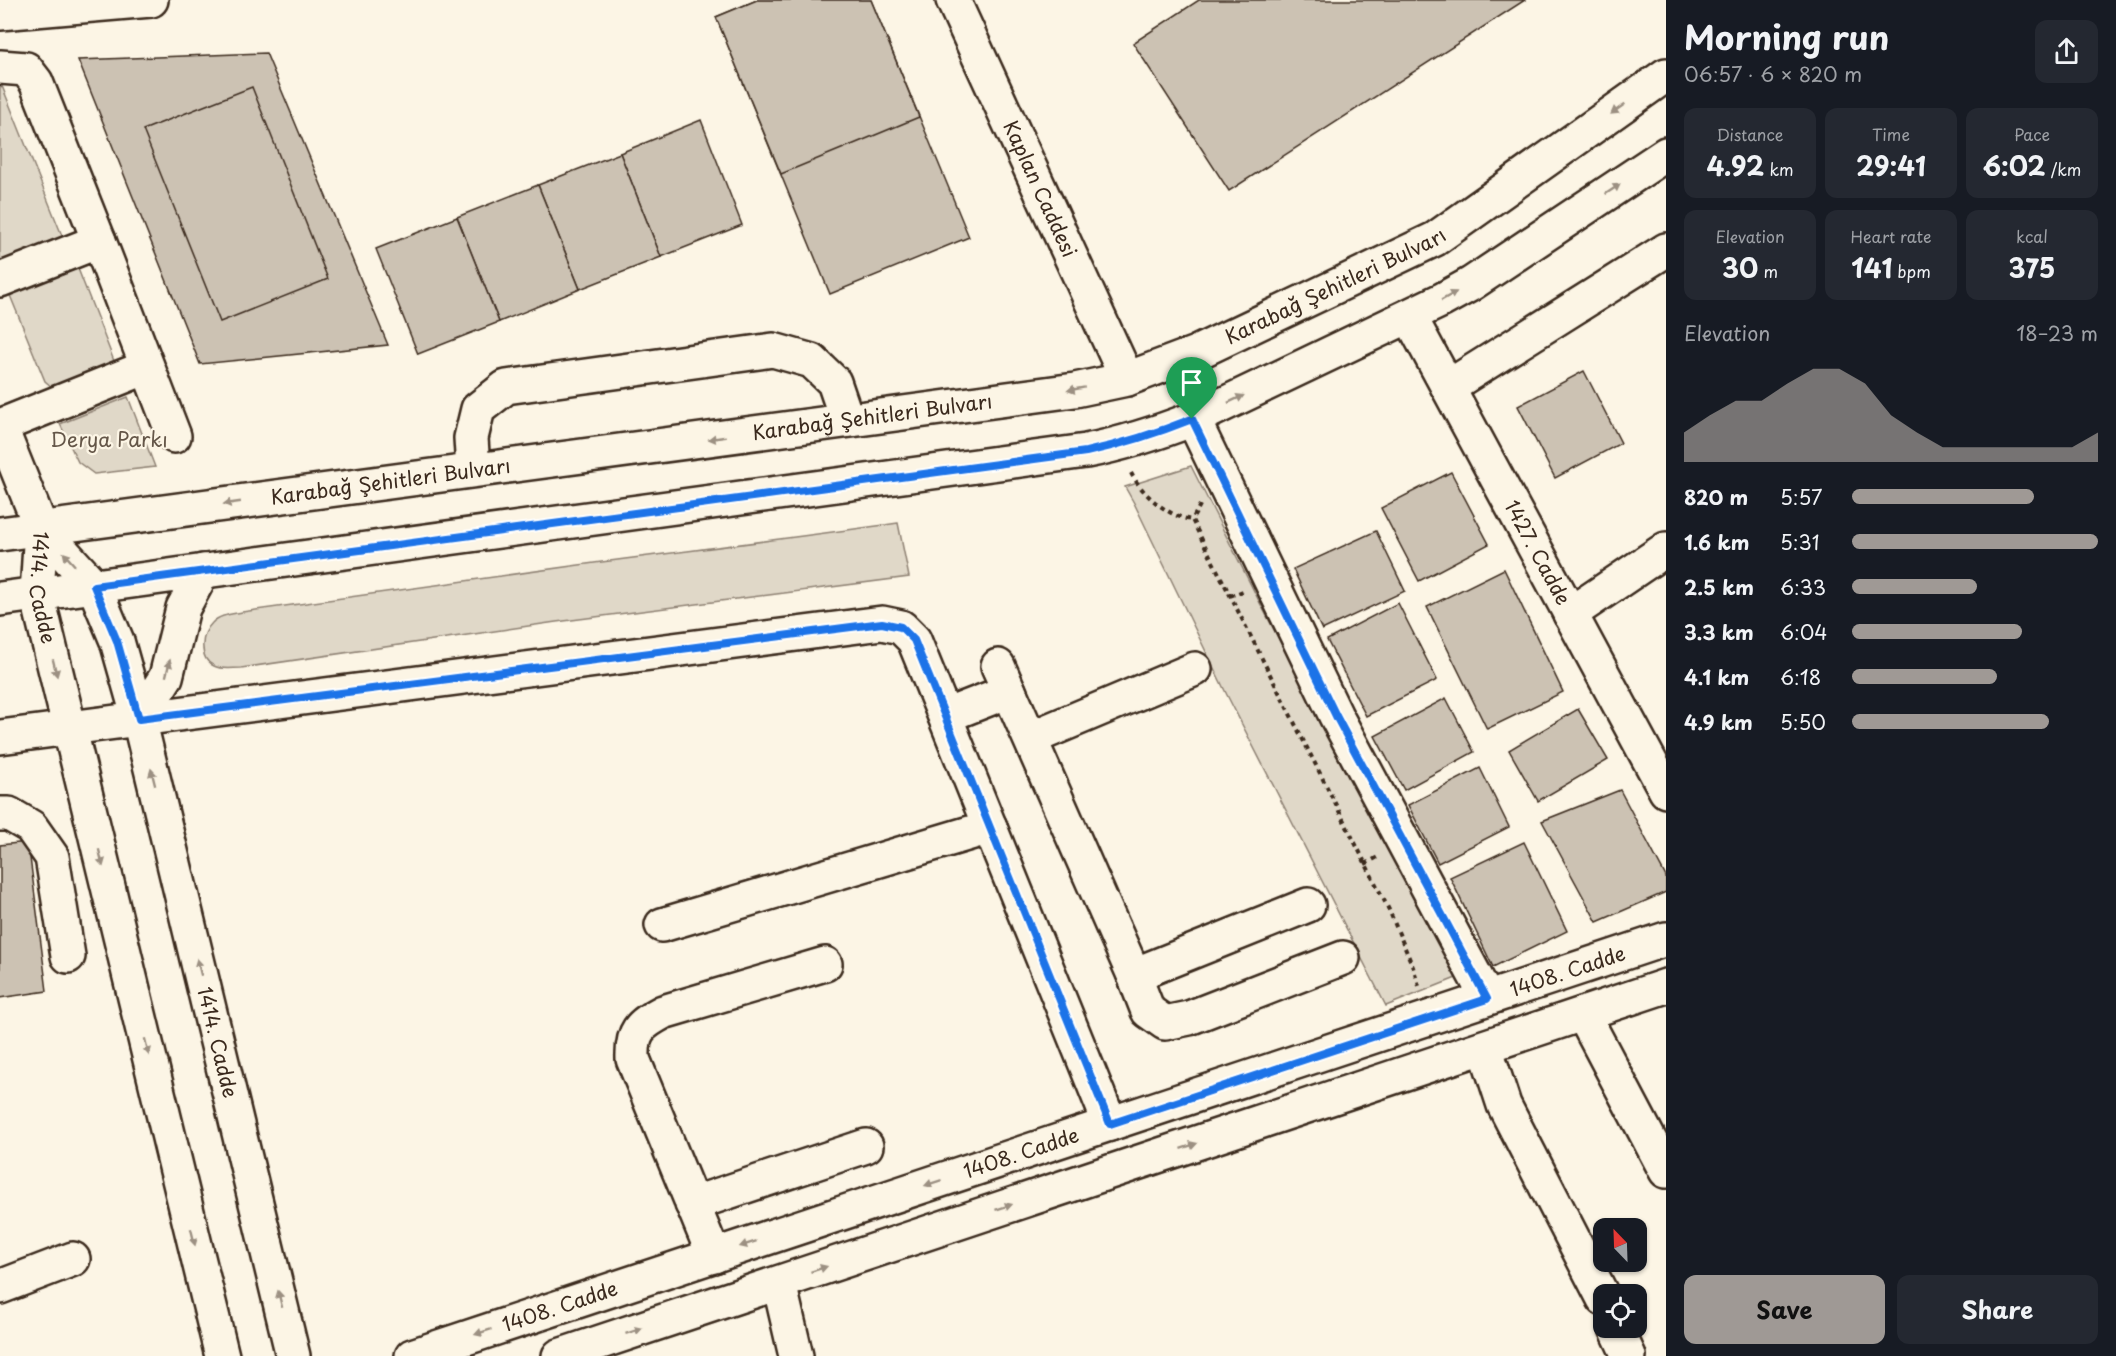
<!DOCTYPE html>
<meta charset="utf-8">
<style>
body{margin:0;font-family:"Playpen Sans",sans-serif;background:#242831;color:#f1f3f6;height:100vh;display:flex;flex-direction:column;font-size:22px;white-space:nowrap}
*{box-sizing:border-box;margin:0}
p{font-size:20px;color:#9ea1a6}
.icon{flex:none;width:33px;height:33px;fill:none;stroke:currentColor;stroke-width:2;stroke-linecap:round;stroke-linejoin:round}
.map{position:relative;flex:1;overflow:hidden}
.panel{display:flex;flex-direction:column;background:#171b24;width:450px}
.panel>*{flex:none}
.needle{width:39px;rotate:337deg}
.buttons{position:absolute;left:1593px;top:1218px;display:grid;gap:12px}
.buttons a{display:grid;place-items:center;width:54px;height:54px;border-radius:12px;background:#171b24;box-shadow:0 2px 4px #0004;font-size:30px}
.pin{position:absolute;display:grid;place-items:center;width:51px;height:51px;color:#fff;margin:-62px -26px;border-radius:50% 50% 50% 0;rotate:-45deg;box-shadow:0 0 6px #0007}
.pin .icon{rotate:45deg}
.round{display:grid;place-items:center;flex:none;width:63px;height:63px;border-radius:12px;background:#242831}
.overview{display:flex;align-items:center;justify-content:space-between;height:102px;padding:0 18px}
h1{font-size:33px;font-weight:700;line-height:45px}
.stats{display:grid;grid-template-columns:repeat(3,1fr);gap:9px;height:102px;padding:6px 18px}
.stats div{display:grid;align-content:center;border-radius:12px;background:#242831;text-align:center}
.stats b{font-size:26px;font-weight:700}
.stats small{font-size:16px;font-weight:400}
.stats p{font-size:16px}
.chart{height:168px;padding:12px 18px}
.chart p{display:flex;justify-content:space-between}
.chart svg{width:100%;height:108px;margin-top:6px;fill:#9f9995;opacity:.7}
.action{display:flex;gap:12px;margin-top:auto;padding:12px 18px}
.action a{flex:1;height:69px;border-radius:12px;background:#9f9995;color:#111;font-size:24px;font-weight:700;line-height:69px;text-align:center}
.action a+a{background:#242831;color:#f1f3f6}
ul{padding:0 18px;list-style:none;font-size:20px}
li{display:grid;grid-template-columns:96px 72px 1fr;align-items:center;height:45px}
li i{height:15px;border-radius:8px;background:#9f9995}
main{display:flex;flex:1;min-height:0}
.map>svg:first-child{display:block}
</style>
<main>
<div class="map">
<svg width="1666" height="1356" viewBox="0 0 1666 1356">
<rect width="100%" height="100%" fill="#fcf5e5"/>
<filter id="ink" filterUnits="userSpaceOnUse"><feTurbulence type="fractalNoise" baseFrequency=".0167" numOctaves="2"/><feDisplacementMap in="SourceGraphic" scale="12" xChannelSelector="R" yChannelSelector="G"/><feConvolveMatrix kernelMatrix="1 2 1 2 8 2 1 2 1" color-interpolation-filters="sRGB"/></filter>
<g filter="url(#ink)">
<g fill="#e0d8c8" stroke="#8e8173" stroke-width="1.5">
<polygon points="2,86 65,243 0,270 0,87"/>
<polygon points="75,261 114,361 109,367 53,388 45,381 7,288"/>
<polygon points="128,397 155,467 94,474 78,462 60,424"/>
<polygon points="1191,466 1260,603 1456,978 1386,1006 1227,695 1134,503 1125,487"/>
<path d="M898,523L909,577L556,622L241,668C232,668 221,670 214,666C198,658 201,634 212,623C219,615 232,614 242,612C354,597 466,580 579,565C685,551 792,538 898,523Z"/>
</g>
<g fill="#ccc2b3" stroke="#3b2a1e" stroke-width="1.5">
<polygon points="757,0 871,0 969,237 830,294 716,17"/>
<polygon points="757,0 871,0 919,117 781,174 716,17"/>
<polygon points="1199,0 1525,0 1229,191 1133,43"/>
<polygon points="266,53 388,345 200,364 78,60"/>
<polygon points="252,87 328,279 220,322 143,130"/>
<polygon points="701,120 742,225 661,257 620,153"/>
<polygon points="620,153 661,257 580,289 538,185"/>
<polygon points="538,185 580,289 499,322 457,217"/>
<polygon points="457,217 499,322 418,354 376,249"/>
<polygon points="1584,371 1621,443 1555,478 1518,406"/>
<polygon points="1451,472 1489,544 1419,581 1381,508"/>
<polygon points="1376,531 1405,591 1322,630 1293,569"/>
<polygon points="1504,569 1563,692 1487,729 1427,607"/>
<polygon points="1398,603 1437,680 1366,716 1327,640"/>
<polygon points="1446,698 1474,752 1404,790 1375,736"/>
<polygon points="1578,709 1608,760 1538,801 1509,750"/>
<polygon points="1480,768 1509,827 1438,863 1408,805"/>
<polygon points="1620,790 1666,877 1666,892 1597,922 1542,821"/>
<polygon points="28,842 47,991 0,998 0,845"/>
<polygon points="1524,842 1567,931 1493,967 1450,877"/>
</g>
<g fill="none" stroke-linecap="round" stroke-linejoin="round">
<g stroke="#3b2a1e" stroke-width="38">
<g id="minor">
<path id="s1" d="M953,0L1127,379"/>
<polyline points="0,13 151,0"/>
<polyline points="0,67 26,69 36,82 99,241 174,436"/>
<polyline points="0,280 99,241"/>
<path id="s2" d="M1410,317L1666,791"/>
<polyline points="1448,387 1666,250"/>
<polyline points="1193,419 1336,716 1487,998"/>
<polyline points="0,426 147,367"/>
<polyline points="0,426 41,528"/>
<polyline points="473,470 471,438 478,409 506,387 773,350 812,361 834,382 847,420"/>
<polyline points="1570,614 1666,549"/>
<polyline points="998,666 1134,975 1148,1011 1165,1023 1189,1018 1343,958"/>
<polyline points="945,716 1009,691"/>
<polyline points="0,737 882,623 901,627 914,640 1110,1124"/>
<polyline points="1031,738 1195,669"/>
<polyline points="0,814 9,814 31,827 52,857 68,956"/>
<polyline points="662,925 990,827"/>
<polyline points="1134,975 1308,905"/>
<polyline points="1583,1014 1666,1171"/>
<polyline points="1485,1047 1504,1105 1604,1299"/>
<polyline points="692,1204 866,1146"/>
<path d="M714,1256L633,1059C632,1031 639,1025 663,1012L825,964"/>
<polyline points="779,1283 796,1356"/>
<polyline points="0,1287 73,1259"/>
<polyline points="1616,1328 1629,1356"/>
</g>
</g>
<g stroke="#3b2a1e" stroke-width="38">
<g id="major">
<path id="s3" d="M41,528L94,586L117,641L139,719L293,1356"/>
<path id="s4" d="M41,528L37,594L222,1356"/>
<path id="s5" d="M0,534L1075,390L1127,379L1196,353L1435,239L1666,75"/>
<path d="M0,599L1086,451C1123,444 1157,433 1193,419L1442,300L1471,284L1666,154"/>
<polyline points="139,719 166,677 183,608 203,571"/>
<path id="s6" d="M412,1356L1666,939"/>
<polyline points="559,1356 1666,986"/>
</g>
</g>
<g stroke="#3b2a1e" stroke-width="4" stroke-dasharray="4.5 4.5" stroke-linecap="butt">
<path d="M1131,473C1142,494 1168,517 1192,520"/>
<polyline points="1200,505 1192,520 1389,910 1413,967 1420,989"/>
<polyline points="1230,596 1243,591"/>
<polyline points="1365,864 1378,857"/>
</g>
<use href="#minor" stroke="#fcf5e5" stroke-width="33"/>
<use href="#major" stroke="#fcf5e5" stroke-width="33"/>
</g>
<defs><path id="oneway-solid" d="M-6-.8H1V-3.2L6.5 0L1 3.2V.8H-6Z" transform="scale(1.5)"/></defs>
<g fill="#9c9082">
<use href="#oneway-solid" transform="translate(1618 109) rotate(144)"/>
<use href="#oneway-solid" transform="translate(1613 189) rotate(-34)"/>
<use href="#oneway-solid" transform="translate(1449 296) rotate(-29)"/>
<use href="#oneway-solid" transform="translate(1076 389) rotate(170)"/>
<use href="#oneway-solid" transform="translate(1236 399) rotate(-25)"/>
<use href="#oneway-solid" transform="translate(717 438) rotate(172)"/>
<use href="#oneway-solid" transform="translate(232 503) rotate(172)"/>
<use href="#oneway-solid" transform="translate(69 559) rotate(-132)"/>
<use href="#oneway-solid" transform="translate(55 668) rotate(76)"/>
<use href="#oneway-solid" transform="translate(168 668) rotate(-76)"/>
<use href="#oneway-solid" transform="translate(153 777) rotate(-104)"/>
<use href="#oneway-solid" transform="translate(101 858) rotate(76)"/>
<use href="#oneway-solid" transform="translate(199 967) rotate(-104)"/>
<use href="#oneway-solid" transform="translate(147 1047) rotate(76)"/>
<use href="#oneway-solid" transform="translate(1189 1146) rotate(-18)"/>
<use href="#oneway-solid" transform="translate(933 1183) rotate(162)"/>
<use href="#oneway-solid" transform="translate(1004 1207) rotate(-18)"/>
<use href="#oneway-solid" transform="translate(193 1237) rotate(76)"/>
<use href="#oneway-solid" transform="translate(748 1244) rotate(162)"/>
<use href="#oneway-solid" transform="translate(819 1269) rotate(-18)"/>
<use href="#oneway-solid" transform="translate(280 1299) rotate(-104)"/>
<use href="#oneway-solid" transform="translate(634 1331) rotate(-18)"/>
<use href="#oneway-solid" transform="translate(483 1332) rotate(162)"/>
</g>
</g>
<g fill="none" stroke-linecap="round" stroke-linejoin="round" filter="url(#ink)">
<g stroke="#fff" stroke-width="12">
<path id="route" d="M1192,419L1336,716L1487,999L1110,1124L914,640L901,627L882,623L139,719L117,641L94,586L1086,452C1123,444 1157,433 1192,419Z"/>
</g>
<use href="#route" stroke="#1a73e8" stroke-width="8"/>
</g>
<g text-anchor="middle" stroke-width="4.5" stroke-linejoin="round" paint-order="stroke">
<g font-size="20" fill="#3b2a1e" stroke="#fcf5e5">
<text dy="7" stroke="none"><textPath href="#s1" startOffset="208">Kaplan Caddesi</textPath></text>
<text dy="7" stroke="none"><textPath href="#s5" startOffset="1366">Karabağ Şehitleri Bulvarı</textPath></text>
<text dy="7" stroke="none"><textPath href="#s5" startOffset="880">Karabağ Şehitleri Bulvarı</textPath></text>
<text dy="7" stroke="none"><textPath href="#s5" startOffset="394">Karabağ Şehitleri Bulvarı</textPath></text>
<text dy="7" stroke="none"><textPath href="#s2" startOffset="268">1427. Cadde</textPath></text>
<text dy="7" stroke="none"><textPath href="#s4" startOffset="60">1414. Cadde</textPath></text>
<text dy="7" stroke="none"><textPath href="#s6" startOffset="1218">1408. Cadde</textPath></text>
<text dy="7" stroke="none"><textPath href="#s3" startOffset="552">1414. Cadde</textPath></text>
<text dy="7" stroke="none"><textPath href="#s6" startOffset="642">1408. Cadde</textPath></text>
<text dy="7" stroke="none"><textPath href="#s6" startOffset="156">1408. Cadde</textPath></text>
</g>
<g font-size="20" fill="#645648" stroke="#fcf5e5">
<text x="109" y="447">Derya Parkı</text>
</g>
</g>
</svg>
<div class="buttons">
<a><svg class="needle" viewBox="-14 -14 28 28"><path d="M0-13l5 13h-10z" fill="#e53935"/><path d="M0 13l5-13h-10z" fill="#9ea1a6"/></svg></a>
<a><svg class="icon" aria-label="locate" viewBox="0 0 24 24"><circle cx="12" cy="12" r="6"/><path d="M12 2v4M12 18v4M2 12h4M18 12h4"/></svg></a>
</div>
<div class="pin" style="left:1192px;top:419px;background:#1e9e55"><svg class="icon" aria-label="arrive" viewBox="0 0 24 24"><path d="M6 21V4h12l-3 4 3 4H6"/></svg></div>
</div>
<section class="panel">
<div class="overview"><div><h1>Morning run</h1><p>06:57 · 6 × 820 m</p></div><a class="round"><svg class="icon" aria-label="share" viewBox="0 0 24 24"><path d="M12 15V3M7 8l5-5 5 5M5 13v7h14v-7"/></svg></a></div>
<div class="stats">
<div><p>Distance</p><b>4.92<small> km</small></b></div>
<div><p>Time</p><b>29:41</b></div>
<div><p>Pace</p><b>6:02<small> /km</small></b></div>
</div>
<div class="stats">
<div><p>Elevation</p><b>30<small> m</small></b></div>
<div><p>Heart rate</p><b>141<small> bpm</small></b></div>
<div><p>kcal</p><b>375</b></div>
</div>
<div class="chart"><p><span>Elevation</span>18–23 m</p>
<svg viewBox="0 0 160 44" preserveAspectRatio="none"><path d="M0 44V32L10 25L20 19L30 19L40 12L50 6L60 6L70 12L80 25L90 32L100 38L110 38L120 38L130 38L140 38L150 38L160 32V44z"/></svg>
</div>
<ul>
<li><b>820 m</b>5:57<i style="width:74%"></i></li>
<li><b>1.6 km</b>5:31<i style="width:100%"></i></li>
<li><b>2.5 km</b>6:33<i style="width:51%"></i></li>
<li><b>3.3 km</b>6:04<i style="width:69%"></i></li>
<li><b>4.1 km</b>6:18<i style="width:59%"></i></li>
<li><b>4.9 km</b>5:50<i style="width:80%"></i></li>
</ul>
<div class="action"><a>Save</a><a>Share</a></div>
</section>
</main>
